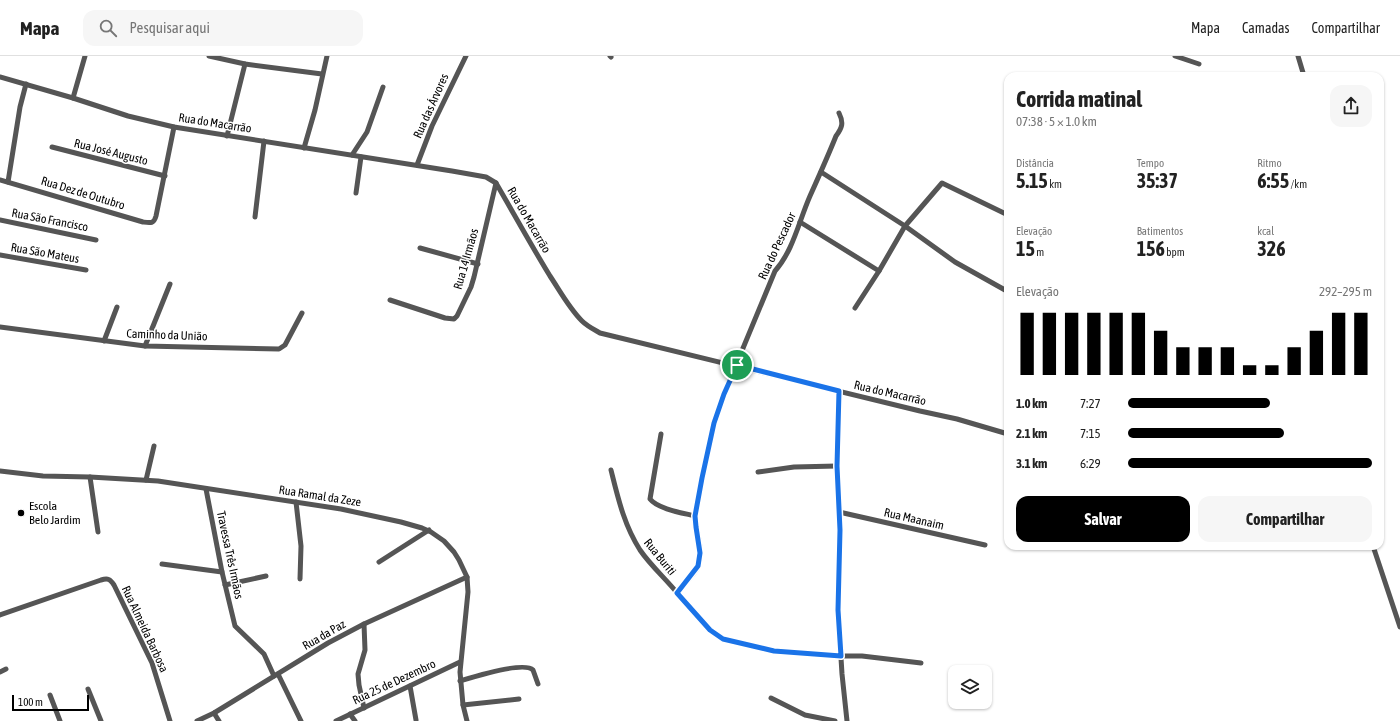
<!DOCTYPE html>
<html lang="pt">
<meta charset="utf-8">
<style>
body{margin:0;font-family:"Asap Condensed",sans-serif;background:#f6f6f6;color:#222;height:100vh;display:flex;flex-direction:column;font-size:15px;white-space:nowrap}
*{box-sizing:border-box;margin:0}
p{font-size:13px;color:#767676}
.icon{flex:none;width:22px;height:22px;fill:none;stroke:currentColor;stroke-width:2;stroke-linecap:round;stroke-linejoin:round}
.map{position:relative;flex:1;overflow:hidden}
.drawer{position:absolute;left:1004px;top:16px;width:380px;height:478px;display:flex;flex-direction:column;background:#fff;border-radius:12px;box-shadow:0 1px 3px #0004}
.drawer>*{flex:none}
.tools{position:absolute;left:948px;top:609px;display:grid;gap:8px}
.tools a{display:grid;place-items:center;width:44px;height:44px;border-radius:8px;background:#fff;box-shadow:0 1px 3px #0004;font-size:20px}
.scale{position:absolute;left:12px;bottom:10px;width:77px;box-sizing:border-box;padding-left:4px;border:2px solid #000;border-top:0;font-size:11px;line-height:14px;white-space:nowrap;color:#000;-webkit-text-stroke:3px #fff;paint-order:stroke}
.pin{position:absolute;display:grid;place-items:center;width:34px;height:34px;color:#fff;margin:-17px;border:2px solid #fff;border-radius:50%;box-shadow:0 1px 4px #0007}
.round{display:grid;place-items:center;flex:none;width:42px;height:42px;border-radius:12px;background:#f6f6f6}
.overview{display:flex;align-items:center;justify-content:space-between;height:68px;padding:0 12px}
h1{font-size:22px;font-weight:700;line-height:30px}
.figures{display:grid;grid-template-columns:repeat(3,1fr);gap:6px;height:68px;padding:4px 12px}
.figures div{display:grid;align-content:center}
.figures b{font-size:20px;font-weight:700}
.figures small{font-size:11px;font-weight:400}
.figures p{font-size:11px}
.chart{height:112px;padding:8px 12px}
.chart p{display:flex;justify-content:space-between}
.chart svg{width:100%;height:72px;margin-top:4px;stroke:#000;stroke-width:6}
.primary-button{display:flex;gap:8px;margin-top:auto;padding:8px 12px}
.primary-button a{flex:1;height:46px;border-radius:12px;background:#000;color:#fff;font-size:16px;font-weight:700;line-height:46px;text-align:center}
.primary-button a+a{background:#f6f6f6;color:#222}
ul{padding:0 12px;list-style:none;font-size:13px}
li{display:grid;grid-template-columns:64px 48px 1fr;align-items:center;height:30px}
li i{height:10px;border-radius:5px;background:#000}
header{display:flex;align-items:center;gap:24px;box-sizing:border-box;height:56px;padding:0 20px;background:#fff;border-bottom:1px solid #e0e0e0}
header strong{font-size:19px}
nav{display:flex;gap:22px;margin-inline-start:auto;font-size:14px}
.search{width:280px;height:36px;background:#f6f6f6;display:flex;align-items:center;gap:10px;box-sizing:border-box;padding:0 14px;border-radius:12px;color:#767676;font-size:15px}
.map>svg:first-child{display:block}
</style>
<header>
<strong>Mapa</strong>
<div class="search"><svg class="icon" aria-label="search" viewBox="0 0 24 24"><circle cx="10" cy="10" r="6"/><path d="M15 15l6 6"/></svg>Pesquisar aqui</div>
<nav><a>Mapa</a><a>Camadas</a><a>Compartilhar</a></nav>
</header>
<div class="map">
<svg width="1400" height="665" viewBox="0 0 1400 665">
<rect width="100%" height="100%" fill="#fff"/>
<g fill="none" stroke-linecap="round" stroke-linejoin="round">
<g stroke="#555" stroke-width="5">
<polyline points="209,0 245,8 322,18"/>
<polyline points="610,0 611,1"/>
<polyline points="1175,0 1199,8"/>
<polyline points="1298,0 1304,20"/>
<path d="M0,21L73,42L128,60L174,71L452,115L486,121L496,127C514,158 531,189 550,220C560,235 569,252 582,265C587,270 593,273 600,277L920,355L957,363L1008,378"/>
<polyline points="73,42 85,0"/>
<polyline points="227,80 245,8"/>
<polyline points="52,91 165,120"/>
<polyline points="304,92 315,54 327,0"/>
<polyline points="352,99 367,76 383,31"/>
<polyline points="417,109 432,70 466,0"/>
<polyline points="821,116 905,170 955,206 1005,234"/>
<path d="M0,124L143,166C150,167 154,168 156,160L174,71"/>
<polyline points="8,126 20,51 26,28"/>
<polyline points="356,137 361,101"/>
<polyline points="255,161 264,85"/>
<polyline points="0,164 96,184"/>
<polyline points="800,166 879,215"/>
<polyline points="420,192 478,208"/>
<polyline points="0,199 86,214"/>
<polyline points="390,244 445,262 454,263 457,260 471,231 474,221 496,127"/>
<polyline points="855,252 879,215 905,170 942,127 1008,159"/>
<polyline points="0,271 145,290 279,293 285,289 302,257"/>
<polyline points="104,285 117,251"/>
<polyline points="145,290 170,228"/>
<polyline points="839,335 837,410 840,474 838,554 842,618 847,665"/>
<path d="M661,378L650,443C658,453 683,457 695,460"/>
<path d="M611,414C618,442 624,469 640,494C651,510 666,523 678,538C689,552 707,574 723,583L774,595L841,600H862L921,607"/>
<polyline points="0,415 43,420 90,421 158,425 341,453 401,466 422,472 431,476 444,485 454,496 459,504 467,521 468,536 460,616 463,649 467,665"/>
<polyline points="758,416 794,411 837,410"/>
<polyline points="90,421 98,476"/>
<polyline points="146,424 154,390"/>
<polyline points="206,433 222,516 235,570 264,598 274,620"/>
<polyline points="296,446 301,490 300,523"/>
<polyline points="839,456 985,489"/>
<polyline points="1373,490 1400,571"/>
<polyline points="379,506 429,474"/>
<polyline points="162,508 222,516"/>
<polyline points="225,529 266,520"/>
<path d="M677,537C683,529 692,521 697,513C705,497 696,476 695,460L714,367L724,338L775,215C793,195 799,165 810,140C819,120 828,100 836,80C842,72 844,67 839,57"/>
<path d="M0,559L101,524C108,522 110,523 114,529L152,607L170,665"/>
<polyline points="0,616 6,613"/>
<polyline points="278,618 301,665"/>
<path d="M460,625C473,621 524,605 533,614L538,628"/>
<polyline points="410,630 416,664"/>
<polyline points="88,633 101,665"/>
<polyline points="50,639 60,665"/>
<polyline points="771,642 805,659 835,665"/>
<polyline points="463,649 519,643"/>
<polyline points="364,652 359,629 358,618 365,594 364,568"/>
<polyline points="214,657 219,665"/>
<polyline points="350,658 355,665"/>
<polyline points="197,665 214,657 328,587 364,568 467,521"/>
<polyline points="336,665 460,606"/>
</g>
</g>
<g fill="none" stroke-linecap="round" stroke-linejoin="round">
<g stroke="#fff" stroke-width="8">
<polygon id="route" points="737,309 839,335 837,410 840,474 838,554 841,600 774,595 723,583 710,574 677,537 698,510 700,497 696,471 695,460 702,422 714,367 724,338"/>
</g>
<use href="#route" stroke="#1a73e8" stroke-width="5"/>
</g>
<circle fill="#000" stroke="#fff" stroke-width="1.5" cx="21" cy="457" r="4"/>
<g text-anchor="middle" stroke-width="3" stroke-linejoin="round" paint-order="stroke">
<g font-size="12" fill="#000" stroke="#fff">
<text transform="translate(431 50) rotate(-66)" y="4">Rua das Árvores</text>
<text transform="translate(215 67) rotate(9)" y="4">Rua do Macarrão</text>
<text transform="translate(111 96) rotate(14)" y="4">Rua José Augusto</text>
<text transform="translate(83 137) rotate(17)" y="4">Rua Dez de Outubro</text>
<text transform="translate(50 164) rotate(11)" y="4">Rua São Francisco</text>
<text transform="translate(529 164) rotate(60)" y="4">Rua do Macarrão</text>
<text transform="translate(777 190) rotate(-65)" y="4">Rua do Pescador</text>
<text transform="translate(45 197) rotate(10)" y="4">Rua São Mateus</text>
<text transform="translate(466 203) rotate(-74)" y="4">Rua 14 Irmãos</text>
<text transform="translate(167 279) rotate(2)" y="4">Caminho da União</text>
<text transform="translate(890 337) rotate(13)" y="4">Rua do Macarrão</text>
<text transform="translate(320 440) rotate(9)" y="4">Rua Ramal da Zeze</text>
<text transform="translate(914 463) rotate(13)" y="4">Rua Maanaim</text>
<text transform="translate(230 499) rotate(78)" y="4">Travessa Três Irmãos</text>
<text transform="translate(660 501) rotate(51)" y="4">Rua Buriti</text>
<text transform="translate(145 573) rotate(65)" y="4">Rua Almeida Barbosa</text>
<text transform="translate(324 579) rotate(-30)" y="4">Rua da Paz</text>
<text transform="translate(394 626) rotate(-25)" y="4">Rua 25 de Dezembro</text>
</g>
<g font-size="12" fill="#000" stroke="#fff" text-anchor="start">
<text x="29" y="454">Escola<tspan x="29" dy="14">Belo Jardim</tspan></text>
</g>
</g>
</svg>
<div class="tools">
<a><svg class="icon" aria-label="layers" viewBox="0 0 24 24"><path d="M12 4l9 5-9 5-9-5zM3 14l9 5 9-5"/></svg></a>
</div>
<div class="scale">100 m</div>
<div class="pin" style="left:737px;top:309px;background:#1e9e55"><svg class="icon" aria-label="arrive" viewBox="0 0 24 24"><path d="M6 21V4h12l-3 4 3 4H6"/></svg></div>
<section class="drawer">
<div class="overview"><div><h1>Corrida matinal</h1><p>07:38 · 5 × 1.0 km</p></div><a class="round"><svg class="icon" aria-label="share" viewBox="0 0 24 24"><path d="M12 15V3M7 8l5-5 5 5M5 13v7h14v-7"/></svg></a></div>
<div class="figures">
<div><p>Distância</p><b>5.15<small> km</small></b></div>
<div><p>Tempo</p><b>35:37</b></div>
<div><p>Ritmo</p><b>6:55<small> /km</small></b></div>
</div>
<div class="figures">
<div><p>Elevação</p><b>15<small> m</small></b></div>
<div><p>Batimentos</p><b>156<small> bpm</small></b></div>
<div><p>kcal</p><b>326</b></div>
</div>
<div class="chart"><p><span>Elevação</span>292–295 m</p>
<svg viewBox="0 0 160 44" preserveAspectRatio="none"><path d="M5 44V6M15 44V6M25 44V6M35 44V6M45 44V6M55 44V6M65 44V17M75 44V27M85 44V27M95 44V27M105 44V38M115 44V38M125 44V27M135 44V17M145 44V6M155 44V6"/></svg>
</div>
<ul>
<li><b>1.0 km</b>7:27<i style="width:58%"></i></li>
<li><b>2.1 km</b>7:15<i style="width:64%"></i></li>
<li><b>3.1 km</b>6:29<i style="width:100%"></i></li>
</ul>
<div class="primary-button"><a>Salvar</a><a>Compartilhar</a></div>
</section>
</div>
